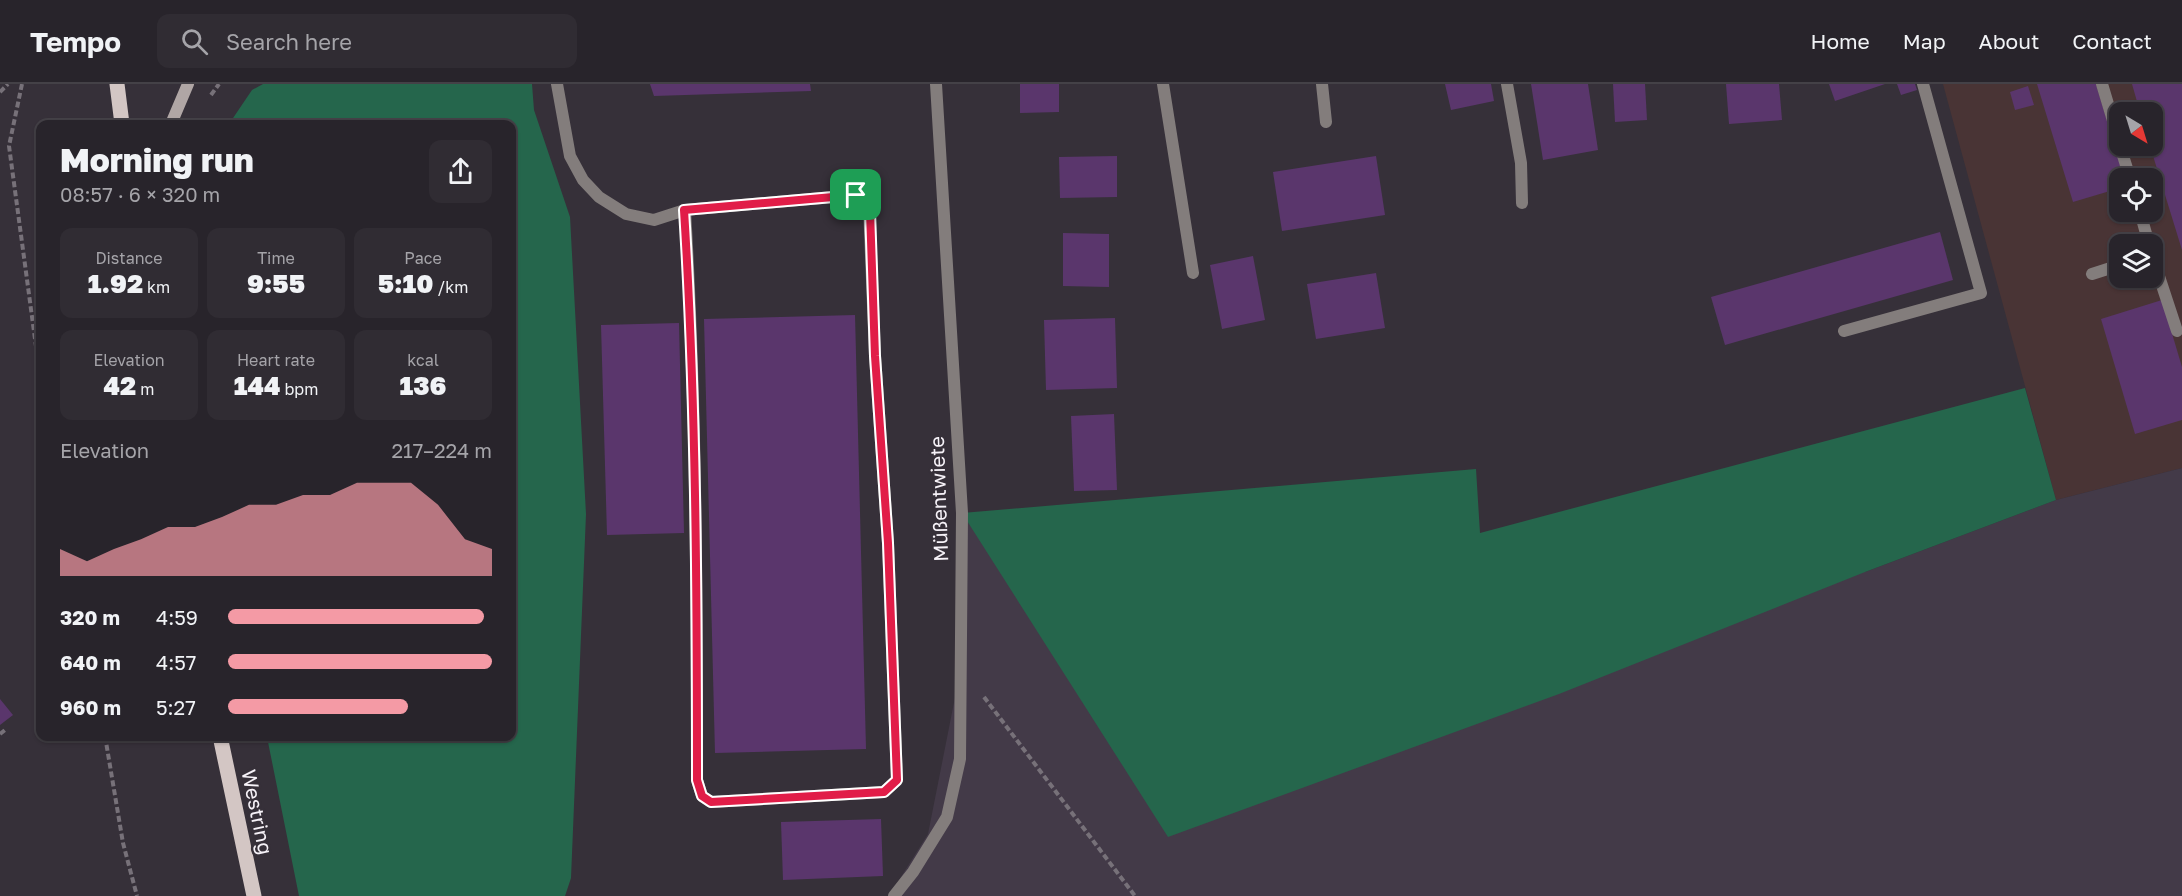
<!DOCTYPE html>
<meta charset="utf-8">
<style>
body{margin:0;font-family:"Golos Text",sans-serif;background:#302c33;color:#f1f3f6;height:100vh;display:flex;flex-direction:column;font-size:22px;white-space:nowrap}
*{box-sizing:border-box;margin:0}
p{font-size:20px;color:#a5a4a9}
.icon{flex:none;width:33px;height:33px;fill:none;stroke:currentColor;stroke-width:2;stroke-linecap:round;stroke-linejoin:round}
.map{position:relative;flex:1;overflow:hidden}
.side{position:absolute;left:36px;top:36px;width:480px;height:621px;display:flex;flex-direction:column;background:#28242b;border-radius:12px;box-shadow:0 2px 4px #0004,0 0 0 2px #444147}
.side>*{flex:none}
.needle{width:39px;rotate:142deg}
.tools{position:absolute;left:2109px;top:18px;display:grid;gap:12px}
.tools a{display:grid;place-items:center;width:54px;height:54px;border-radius:12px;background:#28242b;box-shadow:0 2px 4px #0004,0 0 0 2px #444147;font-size:30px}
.pin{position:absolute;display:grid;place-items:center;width:51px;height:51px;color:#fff;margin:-26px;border-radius:12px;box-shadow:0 3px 9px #0006}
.round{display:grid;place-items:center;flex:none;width:63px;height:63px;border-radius:12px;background:#302c33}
.head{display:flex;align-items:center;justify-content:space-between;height:102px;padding:0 24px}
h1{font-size:33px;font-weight:800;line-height:45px}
.stats{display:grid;grid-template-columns:repeat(3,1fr);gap:9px;height:102px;padding:6px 24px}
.stats div{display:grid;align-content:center;border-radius:12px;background:#302c33;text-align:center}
.stats b{font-size:26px;font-weight:800}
.stats small{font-size:16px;font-weight:400}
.stats p{font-size:16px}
.chart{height:168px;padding:12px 24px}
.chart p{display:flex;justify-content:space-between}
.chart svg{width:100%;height:108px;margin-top:6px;fill:#f49aa5;opacity:.7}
ul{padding:0 24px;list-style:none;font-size:20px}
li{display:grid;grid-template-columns:96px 72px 1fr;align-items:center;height:45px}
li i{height:15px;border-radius:8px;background:#f49aa5}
header{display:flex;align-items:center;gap:36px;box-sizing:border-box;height:84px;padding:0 30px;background:#28242b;border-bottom:2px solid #444147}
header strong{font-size:28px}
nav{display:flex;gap:33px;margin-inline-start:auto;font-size:21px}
.search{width:420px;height:54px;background:#302c33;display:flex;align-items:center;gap:15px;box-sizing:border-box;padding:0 21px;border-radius:12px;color:#a5a4a9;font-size:22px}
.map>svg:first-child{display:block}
</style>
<header>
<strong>Tempo</strong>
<div class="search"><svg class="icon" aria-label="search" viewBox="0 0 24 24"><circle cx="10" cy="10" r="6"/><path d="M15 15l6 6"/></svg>Search here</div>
<nav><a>Home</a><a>Map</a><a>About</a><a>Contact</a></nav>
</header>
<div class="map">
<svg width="2182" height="812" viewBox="0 0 2182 812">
<rect width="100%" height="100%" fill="#363039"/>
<path fill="#493435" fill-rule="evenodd" d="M1943,0H2182V384L2056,416ZM2120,28H2152V62H2120ZM2120,94H2152V128H2120ZM2120,160H2152V194H2120Z"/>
<polygon fill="#433a48" points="2182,384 2182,812 889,812 928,750 961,583 962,429 1865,488 2056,416"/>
<g fill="#25664c">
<polygon points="263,0 532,0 534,26 570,133 586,430 571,794 565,812 299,812 267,653 512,652 512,40 229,40 252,6"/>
<polygon points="2025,304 2056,416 1865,488 1559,610 1168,753 962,429 1476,385 1480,449"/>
</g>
<g fill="#5a366c">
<polygon points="650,0 810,0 811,7 654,12"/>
<polygon points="1020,0 1059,0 1059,28 1020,29"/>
<polygon points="1445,0 1491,0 1494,17 1451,26"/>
<polygon points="1531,0 1588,0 1598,66 1543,76"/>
<polygon points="1613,0 1645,0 1647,36 1615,38"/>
<polygon points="1726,0 1779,0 1782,36 1729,40"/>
<polygon points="1829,0 1885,0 1835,17"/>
<polygon points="1897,0 1915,0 1917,6 1901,11"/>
<polygon points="2037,0 2096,0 2124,94 2120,94 2120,104 2073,118"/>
<polygon points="2132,0 2182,0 2182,166 2150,62 2152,62 2152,28 2140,28"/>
<polygon points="2028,2 2034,21 2015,26 2010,8"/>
<polygon points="1117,72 1117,113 1060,114 1059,73"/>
<polygon points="1376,72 1385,131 1282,147 1273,88"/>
<polygon points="1940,148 1953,196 1725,261 1711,213"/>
<polygon points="1063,149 1109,150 1109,203 1063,202"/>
<polygon points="1253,172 1265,236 1222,245 1210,181"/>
<polygon points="1376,189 1385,244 1316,255 1307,200"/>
<polygon points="2162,216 2182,283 2182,336 2135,350 2101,235"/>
<polygon points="855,231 866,665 715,669 704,235"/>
<polygon points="1115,234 1117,304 1046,306 1044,236"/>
<polygon points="679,239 684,449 607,451 601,241"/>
<polygon points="1114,330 1117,406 1074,407 1071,332"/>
<polygon points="0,615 13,631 0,641"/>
<polygon points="881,735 883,792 783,796 781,738"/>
</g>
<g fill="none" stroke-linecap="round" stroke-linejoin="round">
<g stroke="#777179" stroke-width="4" stroke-dasharray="6 3" stroke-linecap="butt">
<polyline points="22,0 9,62 40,292"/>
<polyline points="0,8 8,0"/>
<polyline points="211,11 219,0"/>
<polyline points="984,613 1135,812"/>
<polyline points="0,650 5,646"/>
<polyline points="105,652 123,759 137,812"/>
</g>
<g stroke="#837d7c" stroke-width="12">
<path d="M557,0L570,72L583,96L599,113L626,130L654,136L685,126L856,111L869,121L875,272L888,459L897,696L884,708L711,718L702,712L697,696C697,506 696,316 685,126"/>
<polyline points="1163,0 1193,189"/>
<polyline points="1322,0 1326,38"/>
<polyline points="1507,0 1521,79 1522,119"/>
<polyline points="2102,0 2120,60"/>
<polyline points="2120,62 2130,94"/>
<polyline points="2140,128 2149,160"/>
<polyline points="2152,171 2177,247"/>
<polyline points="2092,190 2120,181"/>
<polyline points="1844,247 1981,209 1923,0"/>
</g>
<polyline stroke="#837d7c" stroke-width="12" points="894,812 913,788 947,733 960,675 962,429 936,0"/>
<polyline stroke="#b0a6a5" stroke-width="12" points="171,40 188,0"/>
<g stroke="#d3c6c4" stroke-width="15">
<polyline points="117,0 122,40"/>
<polyline points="220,652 254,812"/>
</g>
</g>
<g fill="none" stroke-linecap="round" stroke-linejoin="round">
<g stroke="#fff" stroke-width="12">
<path id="route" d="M856,111L865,116L870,127L875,272L888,459L897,696L884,708L711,718L702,712L697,696C697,506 696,316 684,126Z"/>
</g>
<use href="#route" stroke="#e11d48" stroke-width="8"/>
</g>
<g text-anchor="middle" stroke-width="5" stroke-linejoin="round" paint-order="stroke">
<g font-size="20" fill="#f6f2f8" stroke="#363039">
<text transform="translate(939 415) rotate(-92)" y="7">Müßentwiete</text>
<text transform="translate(257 728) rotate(78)" y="7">Westring</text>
</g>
</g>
</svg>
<div class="tools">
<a><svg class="needle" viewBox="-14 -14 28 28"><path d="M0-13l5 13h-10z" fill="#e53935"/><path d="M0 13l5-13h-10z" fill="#a5a4a9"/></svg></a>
<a><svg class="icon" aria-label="locate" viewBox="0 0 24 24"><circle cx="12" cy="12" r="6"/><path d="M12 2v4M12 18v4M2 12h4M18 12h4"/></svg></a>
<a><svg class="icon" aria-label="layers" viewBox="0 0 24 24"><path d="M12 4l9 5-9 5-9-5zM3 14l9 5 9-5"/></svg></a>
</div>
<div class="pin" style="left:856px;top:111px;background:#1e9e55"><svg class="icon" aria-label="arrive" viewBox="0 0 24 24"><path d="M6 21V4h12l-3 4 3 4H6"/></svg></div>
<section class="side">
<div class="head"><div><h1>Morning run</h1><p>08:57 · 6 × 320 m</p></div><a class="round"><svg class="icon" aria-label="share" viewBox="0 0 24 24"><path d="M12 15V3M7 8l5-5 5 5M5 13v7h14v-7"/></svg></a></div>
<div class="stats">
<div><p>Distance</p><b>1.92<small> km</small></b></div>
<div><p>Time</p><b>9:55</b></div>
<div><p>Pace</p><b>5:10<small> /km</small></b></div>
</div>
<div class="stats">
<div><p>Elevation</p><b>42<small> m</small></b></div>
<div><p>Heart rate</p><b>144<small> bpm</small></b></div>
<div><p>kcal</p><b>136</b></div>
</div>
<div class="chart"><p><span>Elevation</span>217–224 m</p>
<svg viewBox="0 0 160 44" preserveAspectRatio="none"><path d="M0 44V33L10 38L20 33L30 29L40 24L50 24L60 20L70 15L80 15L90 11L100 11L110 6L120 6L130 6L140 15L150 29L160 33V44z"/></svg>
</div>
<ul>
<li><b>320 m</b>4:59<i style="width:97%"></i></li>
<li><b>640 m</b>4:57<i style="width:100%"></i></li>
<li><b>960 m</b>5:27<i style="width:68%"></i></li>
</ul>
</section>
</div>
